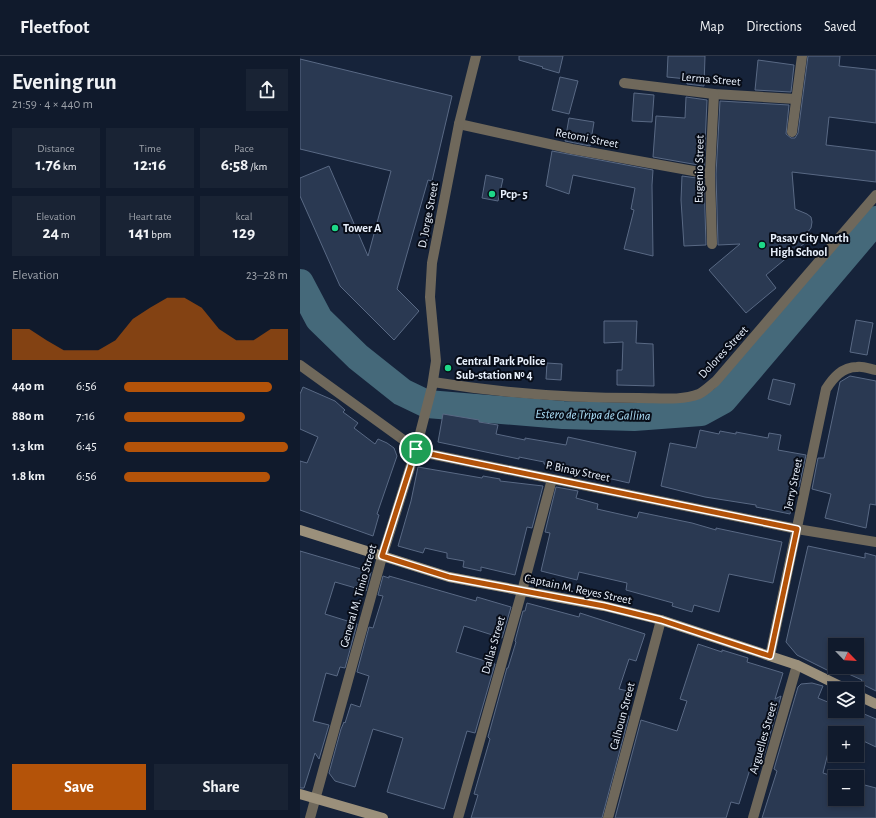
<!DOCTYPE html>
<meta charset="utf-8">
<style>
body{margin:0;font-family:"Alegreya Sans",sans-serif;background:#192334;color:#f1f3f6;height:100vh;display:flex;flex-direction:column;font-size:15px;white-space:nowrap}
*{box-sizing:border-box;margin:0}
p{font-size:13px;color:#9ca1a9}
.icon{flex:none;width:22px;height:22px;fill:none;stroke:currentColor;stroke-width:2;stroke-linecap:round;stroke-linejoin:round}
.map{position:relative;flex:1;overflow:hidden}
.panel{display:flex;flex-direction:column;background:#101a2c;width:300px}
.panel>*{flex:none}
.needle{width:26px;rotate:115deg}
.buttons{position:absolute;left:528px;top:582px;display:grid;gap:8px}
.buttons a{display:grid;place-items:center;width:36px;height:36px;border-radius:0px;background:#101a2c;box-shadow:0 2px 6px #0003,0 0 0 1px #303848;font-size:20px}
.pin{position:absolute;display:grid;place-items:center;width:34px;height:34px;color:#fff;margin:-17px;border:2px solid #fff;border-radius:50%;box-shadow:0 1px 4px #0007}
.round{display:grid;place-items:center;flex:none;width:42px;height:42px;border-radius:0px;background:#192334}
.head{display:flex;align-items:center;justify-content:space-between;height:68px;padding:0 12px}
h1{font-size:22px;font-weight:700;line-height:30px}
.figures{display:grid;grid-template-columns:repeat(3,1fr);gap:6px;height:68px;padding:4px 12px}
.figures div{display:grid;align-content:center;border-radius:0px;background:#192334;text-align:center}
.figures b{font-size:17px;font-weight:700}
.figures small{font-size:11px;font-weight:400}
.figures p{font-size:11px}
.chart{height:112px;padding:8px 12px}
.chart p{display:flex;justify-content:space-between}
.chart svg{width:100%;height:72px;margin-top:4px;fill:#b45309;opacity:.7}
.cta{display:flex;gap:8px;margin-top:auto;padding:8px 12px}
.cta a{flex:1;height:46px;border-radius:0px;background:#b45309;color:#fff;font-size:16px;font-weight:700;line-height:46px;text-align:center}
.cta a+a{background:#192334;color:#f1f3f6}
ul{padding:0 12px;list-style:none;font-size:13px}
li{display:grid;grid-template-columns:64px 48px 1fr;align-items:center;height:30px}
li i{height:10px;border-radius:5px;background:#b45309}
header{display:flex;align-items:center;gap:24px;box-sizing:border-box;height:56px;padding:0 20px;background:#101a2c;border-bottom:1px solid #303848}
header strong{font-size:19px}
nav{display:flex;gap:22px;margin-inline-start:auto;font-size:14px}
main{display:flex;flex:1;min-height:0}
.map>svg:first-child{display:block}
</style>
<header>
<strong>Fleetfoot</strong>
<nav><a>Map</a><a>Directions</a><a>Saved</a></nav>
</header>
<main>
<section class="panel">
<div class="head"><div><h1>Evening run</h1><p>21:59 · 4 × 440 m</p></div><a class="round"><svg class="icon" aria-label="share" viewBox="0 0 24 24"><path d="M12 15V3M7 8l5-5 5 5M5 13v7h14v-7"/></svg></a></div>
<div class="figures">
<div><p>Distance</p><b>1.76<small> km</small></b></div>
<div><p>Time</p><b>12:16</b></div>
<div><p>Pace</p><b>6:58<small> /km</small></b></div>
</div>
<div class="figures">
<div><p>Elevation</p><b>24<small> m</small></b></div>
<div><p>Heart rate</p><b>141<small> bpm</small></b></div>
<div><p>kcal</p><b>129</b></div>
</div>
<div class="chart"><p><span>Elevation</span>23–28 m</p>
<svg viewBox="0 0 160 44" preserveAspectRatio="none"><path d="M0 44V25L10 25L20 32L30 38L40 38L50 38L60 32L70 19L80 12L90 6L100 6L110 12L120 25L130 32L140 32L150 25L160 25V44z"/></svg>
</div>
<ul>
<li><b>440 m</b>6:56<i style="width:90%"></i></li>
<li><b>880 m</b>7:16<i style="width:74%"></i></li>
<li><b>1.3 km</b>6:45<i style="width:100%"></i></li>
<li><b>1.8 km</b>6:56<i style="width:89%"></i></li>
</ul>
<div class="cta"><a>Save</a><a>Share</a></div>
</section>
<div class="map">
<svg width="576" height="762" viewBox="0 0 576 762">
<rect width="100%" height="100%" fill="#16233a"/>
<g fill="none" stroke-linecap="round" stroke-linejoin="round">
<polyline stroke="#45697a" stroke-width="28" points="0,227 19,263 58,301 102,336 127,348 263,359 334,361 401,356 423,344 576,164"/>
</g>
<g fill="#2a3952" stroke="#596984" fill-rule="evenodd">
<polygon points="219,0 263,0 259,17 242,12 243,11 219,4"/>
<polygon points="368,0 405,0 404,30 387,28 387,23 367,21"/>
<polygon points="508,0 540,0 539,10 576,14 576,67 529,61 526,89 576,95 576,126 492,116 495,153 507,158 511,161 512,166 511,172 503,182 506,186 466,219 476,232 446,257 409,214 440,188 418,189 416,118 420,45 489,49 486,78 491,82 495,82 498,77"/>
<polygon points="0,3 152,40 132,125 128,124 97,233 119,255 94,284 40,230 0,140 0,122 29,110 68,200 91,115 0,93"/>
<polygon points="458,4 494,9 491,36 455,34"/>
<polygon points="260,21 278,25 269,58 252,54"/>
<polygon points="334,37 354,39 352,66 332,65"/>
<polygon points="386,41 407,44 404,110 353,101 356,60 385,62"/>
<polygon points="269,62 294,66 290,90 265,85"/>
<polygon points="252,95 353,114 352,129 353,200 324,193 334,154 331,153 335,132 273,119 269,138 246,130"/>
<polygon points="186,119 203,123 198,145 182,142"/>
<polygon points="382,120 404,123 406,189 384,190 381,144"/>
<polygon points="556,264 573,267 567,299 550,296"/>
<polygon points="304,265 337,265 336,287 353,288 354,330 317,329 317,314 322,314 323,286 304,287"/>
<polygon points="247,307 262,308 261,324 246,323"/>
<polygon points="550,320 576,325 576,449 570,448 566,472 525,462 531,438 512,433 518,402 524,402 540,326"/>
<polygon points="473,323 495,328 490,349 468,343"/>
<polygon points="3,331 35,345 45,354 43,356 58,367 54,372 75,388 78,383 87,387 94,392 97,400 77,458 79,459 73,480 0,454 0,405 7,407 18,381 0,373 0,338"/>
<polygon points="143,358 179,364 179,366 198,369 196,378 225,384 225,382 266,389 268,381 336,396 329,427 303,421 304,419 244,408 244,406 219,401 219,403 138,386"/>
<polygon points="400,374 419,378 420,375 436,378 436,376 468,382 469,377 481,379 478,394 506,399 499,431 496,430 490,458 456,451 456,449 405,441 361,430 370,387 396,392"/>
<polygon points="118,411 182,422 183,420 200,423 200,425 243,430 232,472 227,471 215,519 181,511 181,515 163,511 164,505 147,502 147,497 125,492 123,497 98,490 111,445"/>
<polygon points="256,431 278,435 276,442 298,448 297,453 337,462 339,456 392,467 416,474 416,472 482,486 473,527 429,518 419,556 394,549 392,556 372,550 373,547 326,534 327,527 279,516 277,524 241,515 250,477 245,476"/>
<path d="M508,490L565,502V497L576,500V635L560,627L562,624L533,611L531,616L497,599L486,586ZM535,589H557V611H535Z"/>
<polygon points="0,495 71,516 66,535 35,526 25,558 57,568 45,612 40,611 37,620 26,617 13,665 29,669 19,703 15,697 4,732 0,732"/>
<polygon points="83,520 89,522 89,520 176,545 177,541 211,551 202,582 164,570 156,596 195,608 175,677 167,675 144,753 87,736 103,682 73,673 55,731 35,725 29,717 41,673 44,666 45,667 51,648 60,651 69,620 57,616 69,571 73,572 83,540 78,539"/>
<polygon points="227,547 279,561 280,557 345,578 336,605 329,603 319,633 328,635 321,657 329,660 302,762 171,762 178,739 174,738 190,683 188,681 207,612 208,612 216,586 215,585 223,555 225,555"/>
<polygon points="398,588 422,596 422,594 448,602 447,606 483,617 475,643 481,640 461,710 452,707 439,748 431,746 426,762 315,762 341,664 377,675 387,645 380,643"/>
<polygon points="512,627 523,630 518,642 535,649 535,655 557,655 576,663 576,691 557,682 557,677 544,677 535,673 535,695 529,693 523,717 536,721 535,721 535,743 557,743 557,727 576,732 576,762 462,762 477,715 474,713 498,631 501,628"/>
</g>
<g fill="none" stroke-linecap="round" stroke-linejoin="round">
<g stroke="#6f685b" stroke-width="10">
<polyline points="324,27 414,38 496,43"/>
<polyline points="159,68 272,93 410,118"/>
<polyline points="492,76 502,0"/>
<polyline points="412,188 410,118 414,38"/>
<polyline points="0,309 116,393 130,398 497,473 576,486"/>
<path d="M133,326C201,337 270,342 339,342C359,342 381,345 399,338C405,335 411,329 416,325L576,139"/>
<path d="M470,600L526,333C533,322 542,311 557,311C563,310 570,313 576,314"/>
<polyline points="10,762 82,501 116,393 132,331 136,305 130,241 132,207 159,68 176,0"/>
<polyline points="158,762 222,535 252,423"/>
<polyline points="308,762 361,564"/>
<polyline points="453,762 497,609"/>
</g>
<g stroke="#9b907b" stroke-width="10">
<polyline points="0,474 149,521 304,550 361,564 497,609 546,633"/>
<polyline points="557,639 576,648"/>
<polyline points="0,738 83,762"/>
</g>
</g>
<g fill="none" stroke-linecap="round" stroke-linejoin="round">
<g stroke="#fff" stroke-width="8">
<polygon id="route" points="116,393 130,398 497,473 470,600 361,564 304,550 149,521 82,500"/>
</g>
<use href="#route" stroke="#b45309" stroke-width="5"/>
</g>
<g fill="#1ed888" stroke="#070c17" stroke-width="1.5">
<circle cx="192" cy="138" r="4"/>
<circle cx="35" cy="172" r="4"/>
<circle cx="462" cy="189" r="4"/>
<circle cx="148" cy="312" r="4"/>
</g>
<g text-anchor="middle" stroke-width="4" stroke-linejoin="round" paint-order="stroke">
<g font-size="12" fill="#e8f0fc" stroke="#070c17">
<text transform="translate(411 23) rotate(5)" y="4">Lerma Street</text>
<text transform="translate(287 82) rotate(11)" y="4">Retomi Street</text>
<text transform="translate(399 113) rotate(-89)" y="4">Eugenio Street</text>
<text transform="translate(128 159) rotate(-79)" y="4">D. Jorge Street</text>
<text transform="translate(423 296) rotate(-47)" y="4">Dolores Street</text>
<text transform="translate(278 415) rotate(12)" y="4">P. Binay Street</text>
<text transform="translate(493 428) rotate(-78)" y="4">Jerry Street</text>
<text transform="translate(278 533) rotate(12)" y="4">Captain M. Reyes Street</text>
<text transform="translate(58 540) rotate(-74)" y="4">General M. Tinio Street</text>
<text transform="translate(193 589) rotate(-74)" y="4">Dallas Street</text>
<text transform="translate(322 660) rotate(-75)" y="4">Calhoun Street</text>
<text transform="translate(463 682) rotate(-74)" y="4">Arguelles Street</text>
</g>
<g font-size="12" font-weight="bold" fill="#e8f0fc" stroke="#070c17" text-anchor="start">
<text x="200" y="142">Pcp- 5</text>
<text x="43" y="176">Tower A</text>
<text x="470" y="186">Pasay City North<tspan x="470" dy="14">High School</tspan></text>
<text x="156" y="309">Central Park Police<tspan x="156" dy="14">Sub-station № 4</tspan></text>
</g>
<g font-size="13" font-style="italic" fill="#ade0f9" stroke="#070c17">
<text transform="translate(293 358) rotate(1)" y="5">Estero de Tripa de Gallina</text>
</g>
</g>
</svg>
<div class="buttons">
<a><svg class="needle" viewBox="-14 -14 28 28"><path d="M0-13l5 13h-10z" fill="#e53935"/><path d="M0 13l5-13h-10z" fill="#9ca1a9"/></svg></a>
<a><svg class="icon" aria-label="layers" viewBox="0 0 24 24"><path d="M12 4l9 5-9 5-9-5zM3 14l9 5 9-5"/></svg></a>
<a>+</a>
<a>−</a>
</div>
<div class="pin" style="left:116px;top:393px;background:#1e9e55"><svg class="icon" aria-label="arrive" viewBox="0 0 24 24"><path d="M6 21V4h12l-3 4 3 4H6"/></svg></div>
</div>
</main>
